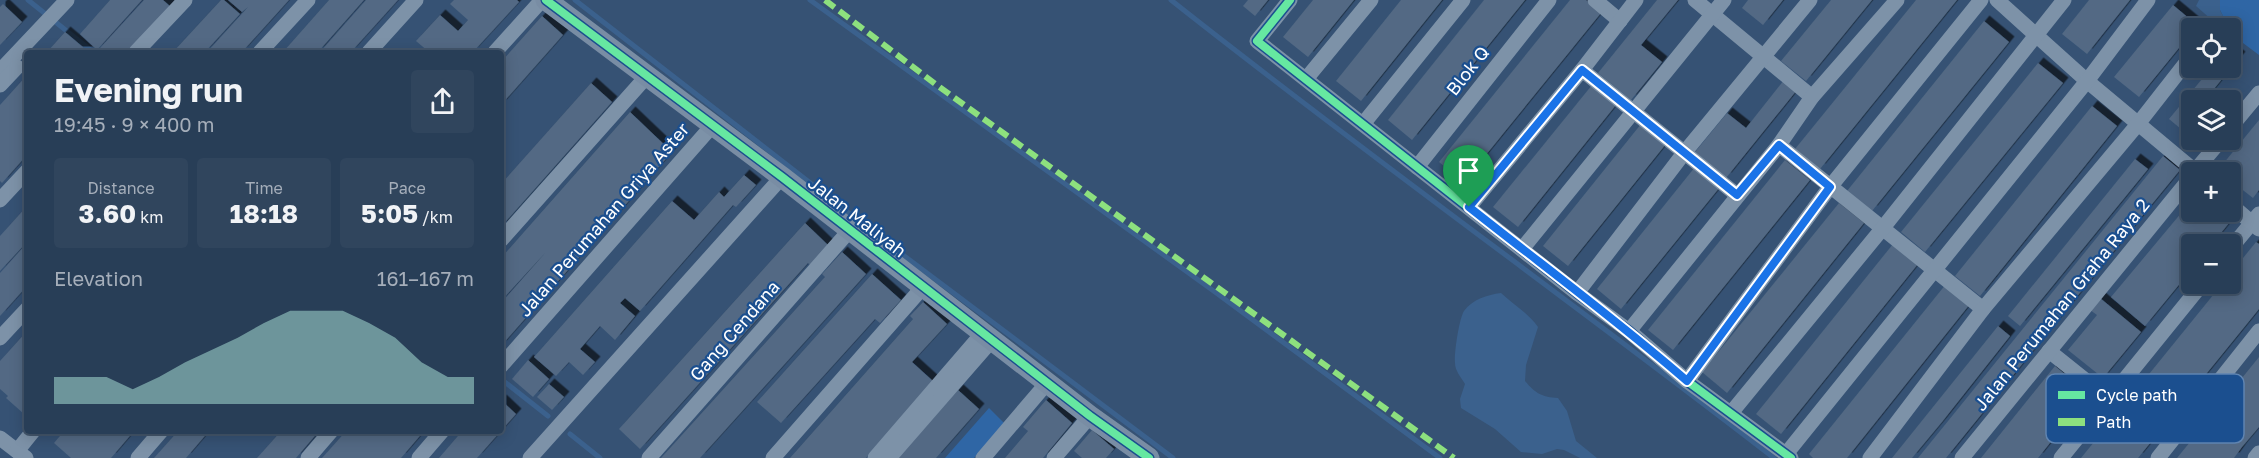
<!DOCTYPE html>
<meta charset="utf-8">
<style>
body{margin:0;font-family:"Golos Text",sans-serif;background:#30455d;color:#f1f3f6;height:100vh;display:flex;flex-direction:column;font-size:22px;white-space:nowrap}
*{box-sizing:border-box;margin:0}
p{font-size:20px;color:#a5aeba}
.icon{flex:none;width:33px;height:33px;fill:none;stroke:currentColor;stroke-width:2;stroke-linecap:round;stroke-linejoin:round}
.map{position:relative;flex:1;overflow:hidden}
.sheet{position:absolute;left:24px;top:50px;width:480px;height:384px;display:flex;flex-direction:column;background:#283e57;border-radius:6px;box-shadow:0 3px 15px #0003,0 0 0 2px #44576d}
.sheet>*{flex:none}
.buttons{position:absolute;left:2181px;top:18px;display:grid;gap:12px}
.buttons a{display:grid;place-items:center;width:60px;height:60px;border-radius:6px;background:#283e57;box-shadow:0 3px 15px #0003,0 0 0 2px #44576d;font-size:30px}
.pin{position:absolute;display:grid;place-items:center;width:51px;height:51px;color:#fff;margin:-62px -26px;border-radius:50% 50% 50% 0;rotate:-45deg;box-shadow:0 0 6px #0007}
.pin .icon{rotate:45deg}
.round{display:grid;place-items:center;flex:none;width:63px;height:63px;border-radius:6px;background:#30455d}
.headline{display:flex;align-items:center;justify-content:space-between;height:102px;padding:0 30px}
h1{font-size:33px;font-weight:700;line-height:45px}
.metrics{display:grid;grid-template-columns:repeat(3,1fr);gap:9px;height:102px;padding:6px 30px}
.metrics div{display:grid;align-content:center;border-radius:6px;background:#30455d;text-align:center}
.metrics b{font-size:26px;font-weight:700}
.metrics small{font-size:16px;font-weight:400}
.metrics p{font-size:16px}
.chart{height:168px;padding:12px 30px}
.chart p{display:flex;justify-content:space-between}
.chart svg{width:100%;height:108px;margin-top:6px;fill:#8bbbb9;opacity:.7}
.map>svg:first-child{display:block}
</style>
<div class="map">
<svg width="2259" height="458" viewBox="0 0 2259 458">
<defs>
<filter id="shadow"><feDropShadow dx="5.5" dy="-5.5" stdDeviation="0" flood-color="#0009"/></filter>
</defs>
<rect width="100%" height="100%" fill="#365274"/>
<g fill="#2f66a5">
<polygon points="2220,0 2259,0 2259,55 2231,34 2230,28 2225,28 2227,24 2220,10"/>
<polygon points="989,408 1004,423 974,458 945,458"/>
</g>
<g fill="#3b618d">
<polygon points="2199,0 2220,0 2220,10 2227,24 2225,28 2221,28 2196,6"/>
<path d="M1501,293C1514,305 1528,313 1538,327L1526,365L1525,381C1536,394 1542,397 1558,398L1567,411L1576,441L1597,458H1580L1564,450L1557,449L1542,454L1521,452L1495,429L1461,408L1460,399L1465,384C1461,377 1455,371 1455,363C1454,354 1459,319 1464,311C1473,299 1487,295 1501,293Z"/>
</g>
<g fill="none" stroke-linecap="round" stroke-linejoin="round">
<g stroke="#3b618d" stroke-width="5">
<polyline points="28,0 93,52"/>
<polyline points="575,0 899,252 1173,458"/>
<polyline points="810,0 1215,292 1440,458"/>
<path d="M1171,0C1369,157 1574,303 1774,458"/>
<polyline points="501,379 548,416"/>
<polyline points="570,434 600,458"/>
</g>
</g>
<g fill="#526984" filter="url(#shadow)">
<polygon points="110,0 142,0 97,50 80,34"/>
<polygon points="144,0 163,0 172,8 131,52 105,52 100,48"/>
<polygon points="221,0 224,0 240,14 205,52 173,52"/>
<polygon points="228,0 289,0 242,52 207,52 248,7 242,12"/>
<polygon points="329,0 364,0 318,52 283,52"/>
<polygon points="366,0 398,0 351,52 320,52"/>
<polygon points="454,0 517,0 519,2 473,52 429,52 416,41 440,15 458,31 468,20 450,4"/>
<polygon points="1248,0 1268,0 1255,16 1243,6"/>
<polygon points="1313,0 1354,0 1308,57 1283,37"/>
<polygon points="1401,0 1442,0 1361,101 1336,81"/>
<polygon points="1484,0 1525,0 1412,140 1388,120"/>
<polygon points="1570,0 1586,0 1601,13 1464,182 1439,162"/>
<polygon points="1657,0 1678,0 1641,45 1662,62 1631,100 1598,73"/>
<polygon points="1748,0 1783,0 1763,25 1742,8"/>
<polygon points="1831,0 1872,0 1806,81 1781,61"/>
<polygon points="1916,0 1957,0 1820,169 1795,149"/>
<polygon points="2089,0 2130,0 2087,54 2062,34"/>
<polygon points="3,4 22,22 0,45 0,7"/>
<polygon points="2173,5 2197,25 2195,28 2192,28 2192,32 2139,97 2114,77"/>
<polygon points="542,16 563,35 501,105 501,62"/>
<polygon points="1984,21 2009,42 1872,211 1847,191"/>
<polygon points="65,32 84,48 89,52 47,52"/>
<polygon points="2230,49 2240,57 2205,100 2192,100 2192,117 2181,129 2169,119 2211,68 2230,68"/>
<polygon points="2038,63 2063,83 1925,252 1901,232"/>
<polygon points="27,75 27,155 2,183 0,181 0,105"/>
<polygon points="1784,80 1797,90 1726,178 1695,152 1727,113 1746,128"/>
<polygon points="591,83 612,102 501,227 501,184"/>
<polygon points="1592,85 1616,105 1518,227 1493,207"/>
<polygon points="2092,106 2117,126 1980,296 1955,276"/>
<polygon points="630,112 672,152 501,346 501,303 546,252 501,301 501,258"/>
<polygon points="2259,120 2259,190 2253,198 2230,180 2230,172 2222,172 2218,170"/>
<polygon points="1641,124 1666,144 1568,266 1543,246"/>
<polygon points="2163,156 2180,170 2148,209 1946,458 1918,458"/>
<polygon points="2135,159 2148,169 2020,326 2008,316"/>
<polygon points="1785,160 1810,180 1673,350 1648,330"/>
<polygon points="1695,167 1720,187 1621,309 1597,289"/>
<polygon points="744,175 756,185 736,207 733,205 640,311 625,298 620,303 635,316 615,340 600,326 580,349 595,362 583,375 569,362 556,376 534,357 672,201 694,220 719,192 724,197"/>
<polygon points="2192,200 2192,212 2228,212 2234,217 2212,244 2192,244 2192,269 2145,326 2111,297"/>
<polygon points="1839,203 1864,223 1727,393 1702,372"/>
<polygon points="27,206 27,242 0,271 0,236"/>
<polygon points="805,223 829,246 811,266 808,263 640,449 619,429"/>
<polygon points="2256,242 2259,244 2259,309 2138,458 2081,458 2222,284 2230,284 2230,274"/>
<polygon points="27,243 27,286 0,316 0,273"/>
<polygon points="1893,244 1918,264 1781,434 1756,414"/>
<polygon points="842,252 866,274 700,458 661,458 823,279 825,277 822,274"/>
<polygon points="872,274 901,300 880,323 875,319 781,423 757,402"/>
<polygon points="1946,284 1970,304 1847,458 1813,458 1809,454"/>
<polygon points="2100,298 2141,332 2103,378 2068,350 2097,315 2090,310"/>
<polygon points="923,302 947,324 912,362 934,382 866,458 790,458 913,319 910,316"/>
<polygon points="1998,326 2010,336 1942,422 1912,458 1892,458"/>
<polygon points="27,331 27,411 24,414 6,398 8,396 0,389 0,361"/>
<polygon points="2259,357 2259,427 2242,447 2234,458 2177,458"/>
<polygon points="528,360 549,379 533,397 512,379"/>
<polygon points="2055,366 2089,394 2081,404 2038,458 1981,458"/>
<polygon points="549,384 564,397 552,410 537,397"/>
<polygon points="958,390 979,409 936,458 898,458"/>
<polygon points="501,400 516,414 477,458 439,458 463,430 501,430"/>
<polygon points="1046,400 1072,423 1043,458 1005,458 1028,431 1023,427"/>
<polygon points="65,430 135,430 111,458 71,458 54,443"/>
<polygon points="179,430 210,430 186,458 154,458"/>
<polygon points="282,430 320,430 296,458 257,458"/>
<polygon points="347,430 425,430 401,458 322,458"/>
<polygon points="1092,430 1114,449 1106,458 1082,458 1074,451"/>
</g>
<g fill="none" stroke-linecap="round" stroke-linejoin="round">
<g stroke="#7d92a8" stroke-width="15">
<polyline points="1290,0 1257,41 1577,293 1629,331 1687,381 1791,458"/>
<polyline points="1595,0 1620,21"/>
<polyline points="1695,0 1812,97"/>
<polyline points="1997,0 2087,81 2196,172"/>
<polyline points="136,52 185,0"/>
<polyline points="260,52 308,0"/>
<polyline points="369,52 416,0"/>
<polyline points="495,52 542,0"/>
<polyline points="1582,70 1737,195"/>
<polyline points="0,71 67,0"/>
<polyline points="1306,79 1371,0"/>
<polyline points="0,85 17,67"/>
<polyline points="1363,124 1463,0"/>
<polyline points="2230,128 2259,93"/>
<polyline points="1779,145 1983,309"/>
<polyline points="1417,167 1549,0"/>
<polyline points="2194,172 2221,140"/>
<polyline points="0,200 27,171"/>
<polyline points="2230,204 2259,229"/>
<polyline points="1469,207 1582,70 1636,0"/>
<polyline points="501,240 647,76"/>
<polyline points="1522,249 1724,0"/>
<polyline points="2230,249 2259,214"/>
<polyline points="1577,293 1684,153 1810,0"/>
<polyline points="1629,331 1779,145 1812,97 1897,0"/>
<polyline points="0,338 27,309"/>
<polyline points="2049,351 2109,399"/>
<polyline points="501,366 712,126"/>
<polyline points="1687,381 1830,187 1981,0"/>
<polyline points="1731,413 1882,229 2064,0"/>
<polyline points="0,438 26,458"/>
<polyline points="17,451 34,430"/>
<polyline points="1786,454 2087,81 2148,0"/>
<polyline points="138,458 162,430"/>
<polyline points="308,458 332,430"/>
<polyline points="419,458 443,430"/>
<polyline points="530,458 782,177"/>
<polyline points="649,458 850,230"/>
<polyline points="773,458 923,287"/>
<polyline points="875,458 982,334"/>
<polyline points="889,458 991,341"/>
<polyline points="983,458 1047,383"/>
<polyline points="1054,458 1090,416"/>
<polyline points="1870,458 1983,309 2138,124 2192,55"/>
<polyline points="1962,458 2192,176"/>
<polyline points="2061,458 2202,284"/>
<polyline points="2158,458 2259,331"/>
<polyline points="2255,458 2259,453"/>
</g>
<polyline stroke="#798da4" stroke-width="21" points="546,0 782,177 1090,416 1149,458"/>
<polyline stroke="#8de07e" stroke-width="6" stroke-dasharray="12 6" stroke-linecap="butt" points="825,0 938,86 1454,458"/>
<g stroke="#1b4f8f" stroke-width="11">
<g id="cycleway">
<polyline points="546,0 782,177 1090,416 1149,458"/>
<polyline points="1290,0 1257,41 1577,293 1629,331 1687,381 1791,458"/>
</g>
</g>
<use href="#cycleway" stroke="#66e7a1" stroke-width="8"/>
</g>
<g fill="none" stroke-linecap="round" stroke-linejoin="round">
<g stroke="#fff" stroke-width="12">
<path id="route" d="M1582,70L1737,195L1779,145L1830,187L1687,381C1617,320 1542,265 1469,207Z"/>
</g>
<use href="#route" stroke="#1a73e8" stroke-width="8"/>
</g>
<g text-anchor="middle" stroke-width="4.5" stroke-linejoin="round" paint-order="stroke">
<g font-size="18" fill="#fff" stroke="#1b4f8f">
<text transform="translate(1468 71) rotate(-52)" y="6">Blok Q</text>
<text transform="translate(857 217) rotate(38)" y="6">Jalan Maliyah</text>
<text transform="translate(604 220) rotate(-49)" y="6">Jalan Perumahan Griya Aster</text>
<text transform="translate(2062 305) rotate(-51)" y="6">Jalan Perumahan Graha Raya 2</text>
<text transform="translate(735 331) rotate(-49)" y="6">Gang Cendana</text>
</g>
</g>
<rect x="2046" y="374" width="198" height="69" rx="9" fill="#1b4f8f" stroke="#5f84b1" stroke-width="1.5"/>
<rect x="2058" y="391" width="27" height="8" fill="#66e7a1"/>
<rect x="2058" y="418" width="27" height="8" fill="#8de07e"/>
<g font-size="16" fill="#fff">
<text x="2096" y="401">Cycle path</text>
<text x="2096" y="428">Path</text>
</g>
</svg>
<div class="buttons">
<a><svg class="icon" aria-label="locate" viewBox="0 0 24 24"><circle cx="12" cy="12" r="6"/><path d="M12 2v4M12 18v4M2 12h4M18 12h4"/></svg></a>
<a><svg class="icon" aria-label="layers" viewBox="0 0 24 24"><path d="M12 4l9 5-9 5-9-5zM3 14l9 5 9-5"/></svg></a>
<a>+</a>
<a>−</a>
</div>
<div class="pin" style="left:1469px;top:207px;background:#1e9e55"><svg class="icon" aria-label="arrive" viewBox="0 0 24 24"><path d="M6 21V4h12l-3 4 3 4H6"/></svg></div>
<section class="sheet">
<div class="headline"><div><h1>Evening run</h1><p>19:45 · 9 × 400 m</p></div><a class="round"><svg class="icon" aria-label="share" viewBox="0 0 24 24"><path d="M12 15V3M7 8l5-5 5 5M5 13v7h14v-7"/></svg></a></div>
<div class="metrics">
<div><p>Distance</p><b>3.60<small> km</small></b></div>
<div><p>Time</p><b>18:18</b></div>
<div><p>Pace</p><b>5:05<small> /km</small></b></div>
</div>
<div class="chart"><p><span>Elevation</span>161–167 m</p>
<svg viewBox="0 0 160 44" preserveAspectRatio="none"><path d="M0 44V33L10 33L20 33L30 38L40 33L50 27L60 22L70 17L80 11L90 6L100 6L110 6L120 11L130 17L140 27L150 33L160 33V44z"/></svg>
</div>
</section>
</div>
